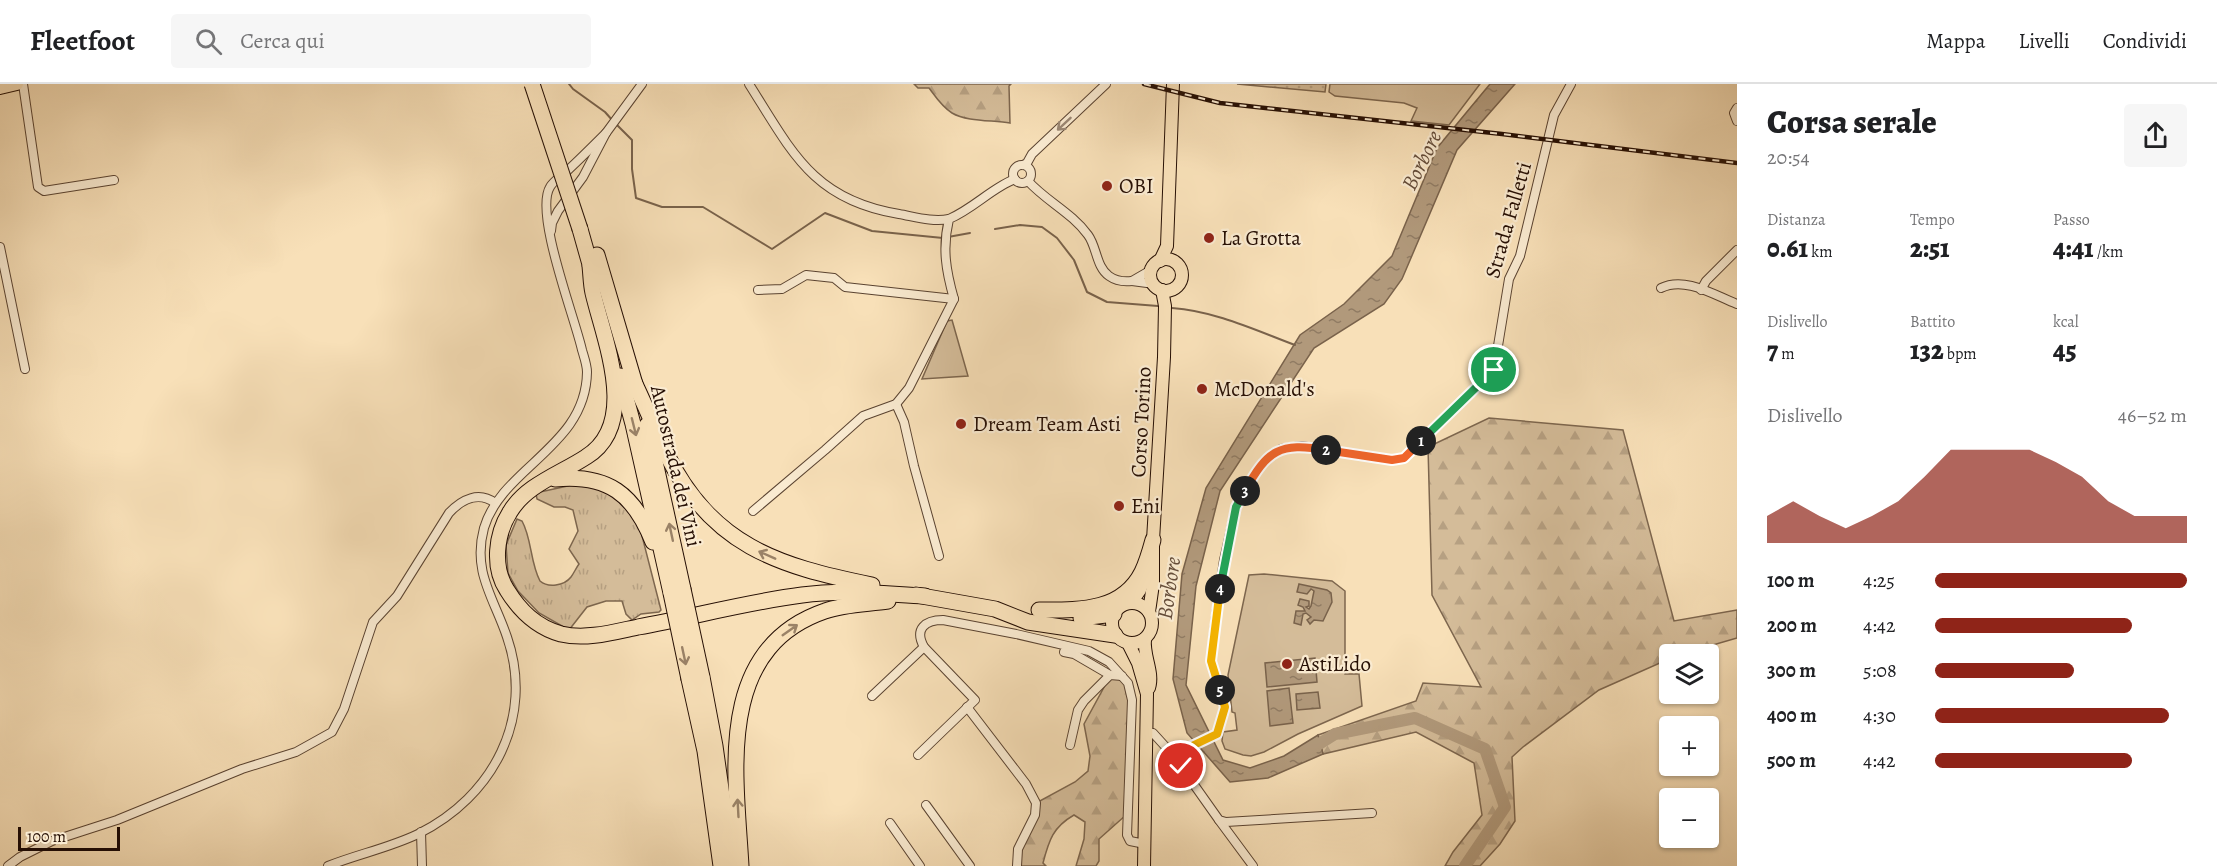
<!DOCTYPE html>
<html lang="it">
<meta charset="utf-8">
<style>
body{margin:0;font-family:Alegreya,serif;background:#f6f6f6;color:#202124;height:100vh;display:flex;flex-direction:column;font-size:22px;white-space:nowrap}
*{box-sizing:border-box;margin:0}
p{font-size:20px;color:#757577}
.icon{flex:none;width:33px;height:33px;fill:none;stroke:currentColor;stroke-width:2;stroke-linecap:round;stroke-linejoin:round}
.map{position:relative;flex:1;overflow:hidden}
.sheet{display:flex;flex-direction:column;background:#fff;width:480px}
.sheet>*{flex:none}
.tools{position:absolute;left:1659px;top:560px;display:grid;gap:12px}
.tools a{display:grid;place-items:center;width:60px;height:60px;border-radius:6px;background:#fff;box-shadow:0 2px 4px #0004;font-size:30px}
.scale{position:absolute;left:18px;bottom:15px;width:102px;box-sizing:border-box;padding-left:6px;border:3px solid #260f04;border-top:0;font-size:16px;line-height:21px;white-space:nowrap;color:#260f04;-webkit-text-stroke:4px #faebd1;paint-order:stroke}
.pin{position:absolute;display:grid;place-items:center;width:51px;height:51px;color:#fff;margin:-26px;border:3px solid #fff;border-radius:50%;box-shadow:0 2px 6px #0007}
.km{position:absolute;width:30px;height:30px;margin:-15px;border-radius:50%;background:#222;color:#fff;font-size:16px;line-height:30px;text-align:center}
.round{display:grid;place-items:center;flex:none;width:63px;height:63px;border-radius:6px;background:#f6f6f6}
.summary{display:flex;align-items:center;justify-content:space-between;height:102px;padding:0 30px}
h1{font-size:33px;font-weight:800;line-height:45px}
.metrics{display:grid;grid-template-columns:repeat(3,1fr);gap:9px;height:102px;padding:6px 30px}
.metrics div{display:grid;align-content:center}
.metrics b{font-size:26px;font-weight:800}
.metrics small{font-size:16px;font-weight:400}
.metrics p{font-size:16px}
.chart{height:168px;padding:12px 30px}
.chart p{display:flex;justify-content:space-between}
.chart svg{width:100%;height:108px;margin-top:6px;fill:#8f2418;opacity:.7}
ul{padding:0 30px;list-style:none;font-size:20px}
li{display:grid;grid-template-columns:96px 72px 1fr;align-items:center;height:45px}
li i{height:15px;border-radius:8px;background:#8f2418}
header{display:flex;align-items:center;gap:36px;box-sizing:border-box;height:84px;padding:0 30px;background:#fff;border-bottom:2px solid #e0e0e0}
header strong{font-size:28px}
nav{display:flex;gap:33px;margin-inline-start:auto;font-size:21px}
.search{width:420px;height:54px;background:#f6f6f6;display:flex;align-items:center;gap:15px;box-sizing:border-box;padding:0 21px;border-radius:6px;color:#757577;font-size:22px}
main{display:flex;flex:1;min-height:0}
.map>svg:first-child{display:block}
</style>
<header>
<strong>Fleetfoot</strong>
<div class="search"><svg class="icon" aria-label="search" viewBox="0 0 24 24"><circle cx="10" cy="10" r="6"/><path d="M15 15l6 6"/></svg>Cerca qui</div>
<nav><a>Mappa</a><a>Livelli</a><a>Condividi</a></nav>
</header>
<main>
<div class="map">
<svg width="1737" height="782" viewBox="0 0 1737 782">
<defs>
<pattern id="grass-tufts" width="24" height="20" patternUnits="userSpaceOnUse" patternTransform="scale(1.5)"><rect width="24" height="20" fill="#d4bc99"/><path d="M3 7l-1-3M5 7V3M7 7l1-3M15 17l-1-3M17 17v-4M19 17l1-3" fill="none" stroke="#b6a082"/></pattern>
<pattern id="forest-firs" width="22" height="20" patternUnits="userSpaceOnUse" patternTransform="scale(1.5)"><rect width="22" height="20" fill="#d4bc99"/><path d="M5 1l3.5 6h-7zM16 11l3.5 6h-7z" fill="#b6a082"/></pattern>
<pattern id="garden-dots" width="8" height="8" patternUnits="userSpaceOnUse" patternTransform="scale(1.5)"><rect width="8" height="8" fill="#d4bc99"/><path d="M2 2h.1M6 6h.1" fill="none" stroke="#b6a082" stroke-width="1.8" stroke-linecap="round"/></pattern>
<pattern id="water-ripples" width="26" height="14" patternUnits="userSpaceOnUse" patternTransform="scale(1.5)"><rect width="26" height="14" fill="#b1997b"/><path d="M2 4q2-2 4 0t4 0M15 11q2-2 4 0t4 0" fill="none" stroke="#907b63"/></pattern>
</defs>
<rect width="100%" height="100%" fill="#f8e0b8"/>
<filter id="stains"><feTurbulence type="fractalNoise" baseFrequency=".00333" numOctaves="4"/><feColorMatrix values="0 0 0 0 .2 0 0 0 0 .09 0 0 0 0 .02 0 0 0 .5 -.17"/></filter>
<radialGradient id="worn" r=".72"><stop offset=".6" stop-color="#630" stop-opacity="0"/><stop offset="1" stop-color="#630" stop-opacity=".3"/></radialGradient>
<path fill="url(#grass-tufts)" stroke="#7d664e" stroke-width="1.5" d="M586,398L623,418L640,444L661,526L659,528L641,530L632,536L626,530L622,517H606L587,523L569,546L539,529L518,507L508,489L506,461L517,435L522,437C532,455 530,478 540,497C548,504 564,502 571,493C574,489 576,484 579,480L569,465L578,447L573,426L565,423H554L537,415L536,410L540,408Z"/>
<g fill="url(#forest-firs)" stroke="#7d664e" stroke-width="1.5">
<path d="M914,0H1011L1009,2L1010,39C993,36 967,38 952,29C942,23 935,12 929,4H918Z"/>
<polygon points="1489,334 1623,346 1674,537 1737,526 1737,554 1682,570 1670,570 1669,575 1599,606 1523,663 1512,673 1515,737 1500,760 1480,782 1445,782 1453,768 1482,731 1474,679 1416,648 1323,670 1318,651 1416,617 1423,599 1481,603 1432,511 1428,363"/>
<path d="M1122,592L1132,616L1126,731L1099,755V777L1096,782H1076L1084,755L1085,738L1074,731C1053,743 1049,756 1043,779L1046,782H1017L1018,765L1036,719L1075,698L1088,687L1090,672L1084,640L1108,596Z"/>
</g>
<g fill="#d4bc99" stroke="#7d664e" stroke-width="1.5">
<polygon points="1330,0 1480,0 1449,41 1411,37 1417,24 1404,19 1335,12 1329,8"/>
<polygon points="952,236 968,292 922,295 947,237"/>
<polygon points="1264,490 1332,497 1345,507 1345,590 1359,590 1362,622 1298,650 1264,668 1251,672 1243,671 1225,665 1222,657 1223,648 1237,646 1235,629 1232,628 1228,591 1249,491"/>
</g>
<polygon fill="url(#garden-dots)" stroke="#7d664e" stroke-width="1.5" points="1237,0 1326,0 1325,8"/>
<g fill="url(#water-ripples)" stroke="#79624b" stroke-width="1.5">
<polygon points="1490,0 1515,0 1457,66 1402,195 1384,220 1314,264 1220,407 1196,502 1186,601 1223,676 1250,684 1284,672 1318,651 1323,670 1268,694 1230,698 1187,649 1173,595 1182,490 1206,404 1300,251 1344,220 1392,172 1437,64"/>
<polygon points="1299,500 1327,506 1331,509 1332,518 1323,537 1314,536 1310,540 1307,536 1311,533 1306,529 1303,530 1301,541 1294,539 1296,527 1305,527 1303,523 1298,521 1300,515 1309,517 1309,522 1306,523 1309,525 1311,522 1314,507 1311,505 1307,510 1297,508"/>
<polygon points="1315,574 1317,598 1267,603 1265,579"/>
<polygon points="1289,604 1293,639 1270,642 1267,607"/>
<polygon points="1318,608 1320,624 1297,626 1296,610"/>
</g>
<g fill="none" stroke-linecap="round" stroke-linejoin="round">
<g stroke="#79624b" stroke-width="2">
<polyline points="569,0 573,5 605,28 613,37"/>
<polyline points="617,41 632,56 632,85 636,114 662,123 703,123 772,165 825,129 872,147 943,154"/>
<polyline points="995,145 1020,141 1042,143 1057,154 1074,176 1087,208 1107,218 1158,222"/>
<polyline points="948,153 970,149"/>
<path d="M1172,224C1215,227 1255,246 1295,261"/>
</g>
<polyline stroke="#b1997b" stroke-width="12" points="1308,667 1335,650 1415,634 1485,665 1505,723 1465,782"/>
<g stroke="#5a4331" stroke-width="10">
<g id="street">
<polyline points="23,0 38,103 44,107 114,96"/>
<path d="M749,0C792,68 813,116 899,130C916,133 932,138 949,135"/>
<polyline points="1737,24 1734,29 1737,37"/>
<polyline points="1023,81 1027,79 1032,70 1106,0"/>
<circle cx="1022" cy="90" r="9"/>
<path d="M1028,97C1046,117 1072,129 1088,151C1097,163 1096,183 1109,192C1116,197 1124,198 1132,197"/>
<polyline points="551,147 552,139 558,127 583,93 606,49 642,0"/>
<polyline points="0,163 25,285"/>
<polyline points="1151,186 1132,197 1147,199 1152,198"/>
<path d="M1661,204C1685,192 1714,211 1737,220"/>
<polyline points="758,206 782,205 806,191 834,194 845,203 954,215"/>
<polyline points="1701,206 1706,197 1737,166"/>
<polyline points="896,320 904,338 914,382 939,472"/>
<path d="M753,427L825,366L863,332L896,320L909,304L954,215C946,187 942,164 949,135C973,125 993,103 1015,95"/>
<polyline points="1064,568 1074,570 1110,591"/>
<polyline points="872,612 924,563"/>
<polyline points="967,623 1026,700 1036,719 1035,731 1018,765 1017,782"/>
<polyline points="1148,649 1153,649 1173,671 1219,736 1226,738 1372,729"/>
<polyline points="1070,661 1078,626 1084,617 1110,591 1122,592"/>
<path d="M918,671L975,616L924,563C914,545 925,536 943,536L1016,550L1089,567L1109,578L1128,599L1132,616L1127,751L1130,757L1145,760"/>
<polyline points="1173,671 1217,650 1225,623 1211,577 1216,532 1224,476 1236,423 1249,399 1264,377 1281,365 1301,362 1392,376 1404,374 1494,286 1509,195 1520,172 1554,31 1571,0"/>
<polyline points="926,721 970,782"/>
<polyline points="1219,736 1253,782"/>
<polyline points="890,739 920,782"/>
<polyline points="421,748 422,782"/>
<path d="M8,782L20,773L52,757L117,736L242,685L296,668L332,648L344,625L373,538L397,512L449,429C462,415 479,407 495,419"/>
<path d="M328,782C358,770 389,764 418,750C493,713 535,634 507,553C494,514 472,488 484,444C502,383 586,363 587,288C587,281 584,273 582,266C575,234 534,129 550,103C553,97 562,92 567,87C580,75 593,62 606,49"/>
</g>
</g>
<g stroke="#260f04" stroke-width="14">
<g id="primary">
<polyline points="0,4 17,0"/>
<circle cx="1166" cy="191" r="16"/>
<polyline points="1160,177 1167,162 1173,0"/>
<circle cx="1132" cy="539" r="20"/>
<polyline points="1131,519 1140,506 1146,490"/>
<polyline points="1149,528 1153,500 1153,456 1164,273 1165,222 1162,206"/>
<path d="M1145,555C1143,572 1154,588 1149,604"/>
<polyline points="1128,559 1138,579 1147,610 1144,782"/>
</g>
</g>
<g stroke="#260f04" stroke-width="17">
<g id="highway">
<polyline points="580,145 593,191"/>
<polyline points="597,171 637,307"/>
<path d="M590,182C591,191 591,200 593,209C604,256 640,340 586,373C560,390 526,401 510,428C496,450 492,483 507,506C520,527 536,543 561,550C586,556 614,548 638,543C693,533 747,518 802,511C843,505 884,510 925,512"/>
<polyline points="620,292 633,340 671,509"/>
<path d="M634,298C645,321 655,345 666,369C711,461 777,482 872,501"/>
<polyline points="647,341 683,505"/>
<path d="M555,395C608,390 634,410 653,458"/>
<polyline points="916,511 995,525 1028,538 1115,551"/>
<path d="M1039,526C1078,526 1122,528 1142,488C1147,478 1150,467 1153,456"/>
<polyline points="1081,534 1114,530"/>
<polyline points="702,593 715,662 731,776"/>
<polyline points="689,595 705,667 721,782"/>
<path d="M741,782C736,691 714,565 825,527C844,520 867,520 888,517"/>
</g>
</g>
<use href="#street" stroke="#faebd1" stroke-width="8"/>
<use href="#primary" stroke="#f8e0b8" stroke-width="12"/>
<use href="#highway" stroke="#f8e0b8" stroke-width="15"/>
<g stroke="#260f04" stroke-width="4.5">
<polyline id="rail" points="1144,0 1220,19 1502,50 1737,79"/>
</g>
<use href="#rail" stroke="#faebd1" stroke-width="2" stroke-dasharray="7" stroke-linecap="butt"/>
<g stroke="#260f04" stroke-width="17" stroke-linecap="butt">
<g id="highway-bridge">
<polyline points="532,0 580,145"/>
<polyline points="683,505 702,593"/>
<polyline points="671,509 689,595"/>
</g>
</g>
<use href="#highway-bridge" stroke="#f8e0b8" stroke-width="15"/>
</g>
<defs><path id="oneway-shaft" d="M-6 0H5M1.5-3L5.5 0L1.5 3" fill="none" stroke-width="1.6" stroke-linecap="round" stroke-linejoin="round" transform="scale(1.5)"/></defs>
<use stroke="#9b8875" href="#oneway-shaft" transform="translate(1064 40) rotate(137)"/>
<g stroke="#9a8267">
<use href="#oneway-shaft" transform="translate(634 343) rotate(76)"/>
<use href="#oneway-shaft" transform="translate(671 448) rotate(-102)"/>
<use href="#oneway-shaft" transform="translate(767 471) rotate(-156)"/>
<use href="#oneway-shaft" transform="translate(790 546) rotate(-35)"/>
<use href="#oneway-shaft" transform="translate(684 572) rotate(78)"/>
<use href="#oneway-shaft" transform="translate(738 724) rotate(-93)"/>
</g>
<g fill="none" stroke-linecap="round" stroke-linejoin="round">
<g stroke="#fff" stroke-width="12">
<polyline id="split-1" points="1421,357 1494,286"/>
</g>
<g stroke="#fff" stroke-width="12">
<polyline id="split-2" points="1326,366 1392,376 1404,374 1421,357"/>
</g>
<g stroke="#fff" stroke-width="12">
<path id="split-3" d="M1245,407C1267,366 1280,358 1326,366"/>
</g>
<g stroke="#fff" stroke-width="12">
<polyline id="split-4" points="1220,505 1236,423 1245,407"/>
</g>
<g stroke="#fff" stroke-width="12">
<polyline id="split-5" points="1220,606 1211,577 1220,505"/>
</g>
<g stroke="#fff" stroke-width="12">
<polyline id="split-6" points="1181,682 1173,671 1217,650 1225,623 1220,606"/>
</g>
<use href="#split-1" stroke="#22a559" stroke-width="8"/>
<use href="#split-2" stroke="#f0652b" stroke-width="8"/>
<use href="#split-3" stroke="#f0652b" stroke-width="8"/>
<use href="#split-4" stroke="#22a559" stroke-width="8"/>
<use href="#split-5" stroke="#f5b400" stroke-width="8"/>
<use href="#split-6" stroke="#f5b400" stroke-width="8"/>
</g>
<g fill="#8f2418" stroke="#faebd1" stroke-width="2">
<circle cx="1107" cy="102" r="6"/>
<circle cx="1209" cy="154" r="6"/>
<circle cx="1202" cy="305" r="6"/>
<circle cx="961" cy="340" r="6"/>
<circle cx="1119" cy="422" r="6"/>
<circle cx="1287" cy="580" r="6"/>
</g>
<g text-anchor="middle" stroke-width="4.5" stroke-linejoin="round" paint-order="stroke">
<g font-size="21" fill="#260f04" stroke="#faebd1" text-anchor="start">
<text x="1119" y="109">OBI</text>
<text x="1221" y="161">La Grotta</text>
<text x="1214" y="312">McDonald's</text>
<text x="973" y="347">Dream Team Asti</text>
<text x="1131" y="429">Eni</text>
<text x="1299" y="587">AstiLido</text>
</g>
<g font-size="21" fill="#260f04" stroke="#faebd1">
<text transform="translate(1508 136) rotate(-74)" y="7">Strada Falletti</text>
<text transform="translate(1141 338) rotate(-87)" y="7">Corso Torino</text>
<text transform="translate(676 382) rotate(77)" y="7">Autostrada dei Vini</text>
</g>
<g font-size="22" font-style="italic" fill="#654d3a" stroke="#faebd1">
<text transform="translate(1421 76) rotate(-64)" y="8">Borbore</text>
<text transform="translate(1168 504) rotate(-82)" y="8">Borbore</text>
</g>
</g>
<rect width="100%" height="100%" filter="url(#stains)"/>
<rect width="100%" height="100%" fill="url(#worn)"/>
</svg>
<div class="tools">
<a><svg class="icon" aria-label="layers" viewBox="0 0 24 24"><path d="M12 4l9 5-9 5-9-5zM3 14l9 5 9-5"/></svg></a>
<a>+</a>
<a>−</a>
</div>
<div class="scale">100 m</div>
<div class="pin" style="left:1494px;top:286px;background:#1e9e55"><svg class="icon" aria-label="arrive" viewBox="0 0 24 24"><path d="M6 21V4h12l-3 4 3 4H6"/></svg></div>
<div class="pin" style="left:1181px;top:682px;background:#d93025"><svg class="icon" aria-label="check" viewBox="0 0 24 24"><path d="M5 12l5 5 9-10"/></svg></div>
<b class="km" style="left:1421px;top:357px">1</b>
<b class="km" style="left:1326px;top:366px">2</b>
<b class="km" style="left:1245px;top:407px">3</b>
<b class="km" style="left:1220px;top:505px">4</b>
<b class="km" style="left:1220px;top:606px">5</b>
</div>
<section class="sheet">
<div class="summary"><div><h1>Corsa serale</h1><p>20:54</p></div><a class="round"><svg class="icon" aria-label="share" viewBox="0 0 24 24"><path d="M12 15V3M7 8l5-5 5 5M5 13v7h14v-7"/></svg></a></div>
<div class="metrics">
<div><p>Distanza</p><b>0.61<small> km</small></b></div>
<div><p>Tempo</p><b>2:51</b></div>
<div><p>Passo</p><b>4:41<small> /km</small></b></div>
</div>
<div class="metrics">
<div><p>Dislivello</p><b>7<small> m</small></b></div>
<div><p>Battito</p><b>132<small> bpm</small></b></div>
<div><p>kcal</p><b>45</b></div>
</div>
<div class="chart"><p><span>Dislivello</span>46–52 m</p>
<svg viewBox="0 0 160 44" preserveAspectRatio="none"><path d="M0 44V33L10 27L20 33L30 38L40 33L50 27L60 17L70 6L80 6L90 6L100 6L110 11L120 17L130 27L140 33L150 33L160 33V44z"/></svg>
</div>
<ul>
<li><b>100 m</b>4:25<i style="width:100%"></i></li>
<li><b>200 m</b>4:42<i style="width:78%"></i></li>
<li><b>300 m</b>5:08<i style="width:55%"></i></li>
<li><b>400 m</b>4:30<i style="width:93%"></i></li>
<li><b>500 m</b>4:42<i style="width:78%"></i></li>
</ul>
</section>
</main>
